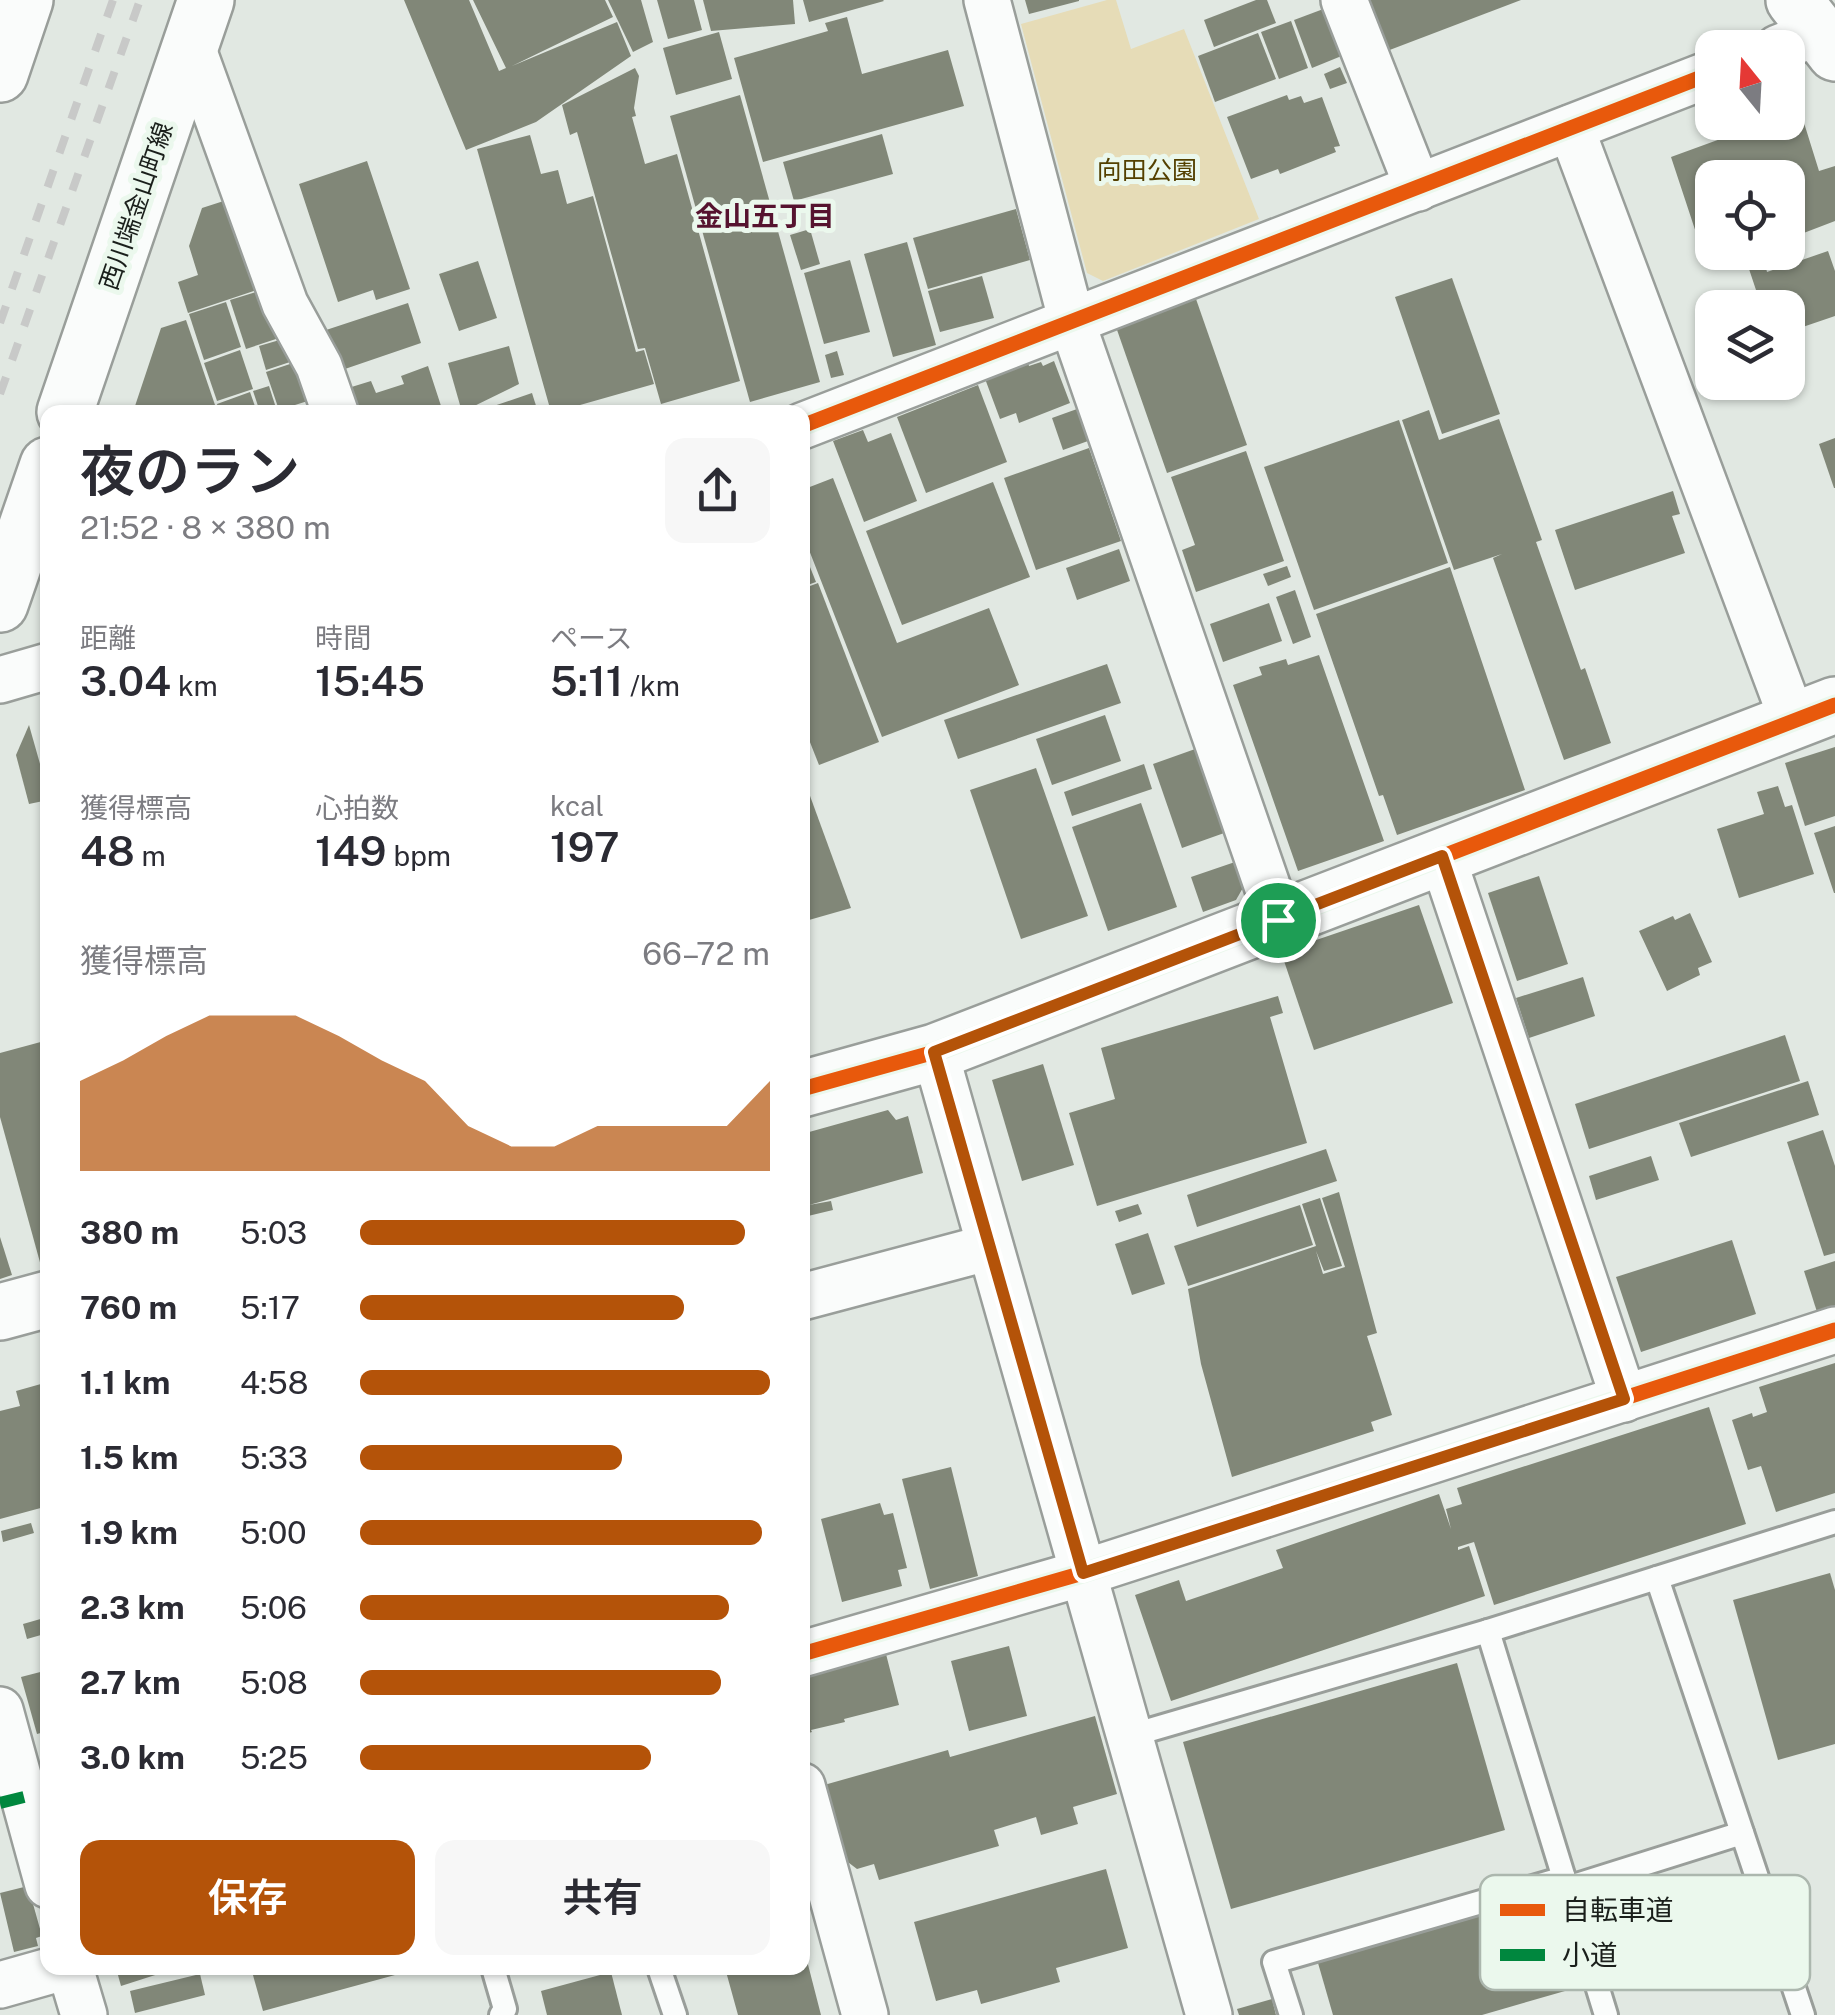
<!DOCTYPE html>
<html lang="ja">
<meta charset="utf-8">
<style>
body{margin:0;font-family:"Public Sans","Noto Sans JP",sans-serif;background:#f7f7f7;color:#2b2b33;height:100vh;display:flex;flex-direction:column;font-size:38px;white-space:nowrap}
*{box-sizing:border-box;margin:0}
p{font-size:32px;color:#7c7c81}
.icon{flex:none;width:55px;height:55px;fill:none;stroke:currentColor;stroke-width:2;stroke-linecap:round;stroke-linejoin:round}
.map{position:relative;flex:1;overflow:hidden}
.side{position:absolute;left:40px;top:405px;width:770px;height:1570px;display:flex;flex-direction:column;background:#fff;border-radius:20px;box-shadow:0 2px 8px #0004}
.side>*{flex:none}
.needle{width:65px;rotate:342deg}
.buttons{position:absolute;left:1695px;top:30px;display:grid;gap:20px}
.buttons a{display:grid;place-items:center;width:110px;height:110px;border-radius:20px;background:#fff;box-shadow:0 2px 8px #0004;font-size:50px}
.pin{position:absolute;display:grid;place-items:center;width:85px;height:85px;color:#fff;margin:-42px;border:5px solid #fff;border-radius:50%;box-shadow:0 2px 10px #0007}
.round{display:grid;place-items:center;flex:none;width:105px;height:105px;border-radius:20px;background:#f7f7f7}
.head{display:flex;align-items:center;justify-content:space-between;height:170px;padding:0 40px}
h1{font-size:55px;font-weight:600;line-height:75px}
.stats{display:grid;grid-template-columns:repeat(3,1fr);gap:15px;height:170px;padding:10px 40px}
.stats div{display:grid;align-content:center}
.stats b{font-size:42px;font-weight:600}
.stats small{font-size:28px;font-weight:400}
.stats p{font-size:28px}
.chart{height:280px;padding:20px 40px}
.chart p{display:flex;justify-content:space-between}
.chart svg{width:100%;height:180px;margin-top:10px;fill:#b45309;opacity:.7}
.button{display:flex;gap:20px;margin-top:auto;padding:20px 40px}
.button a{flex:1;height:115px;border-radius:20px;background:#b45309;color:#fff;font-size:40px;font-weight:600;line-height:115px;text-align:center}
.button a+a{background:#f7f7f7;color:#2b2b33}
ul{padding:0 40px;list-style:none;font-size:32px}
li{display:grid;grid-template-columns:160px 120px 1fr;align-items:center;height:75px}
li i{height:25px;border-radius:12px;background:#b45309}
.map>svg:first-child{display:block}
</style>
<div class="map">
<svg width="1835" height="2015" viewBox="0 0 1835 2015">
<rect width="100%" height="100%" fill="#e1e8e2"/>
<polygon fill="#e6dcb7" points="1107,0 1116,0 1131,49 1184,29 1259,219 1103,281 1087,273 1021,24"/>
<g fill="#818778">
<polygon points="404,0 469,0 499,71 506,68 473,0 605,0 613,17 512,66 617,22 631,56 536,122 466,150"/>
<polygon points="608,0 641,0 653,42 633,52"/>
<polygon points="657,0 694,0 702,30 668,39"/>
<polygon points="703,0 793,0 795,24 711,31"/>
<polygon points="803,0 883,0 884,1 809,22"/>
<polygon points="1025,0 1079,0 1079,1 1029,14"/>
<polygon points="1256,0 1267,0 1276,23 1214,47 1204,20"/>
<polygon points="1368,0 1521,0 1387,51"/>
<polygon points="1326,8 1344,55 1312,68 1294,20"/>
<polygon points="847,17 862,74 948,50 964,106 763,162 734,58 828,31 825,23"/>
<polygon points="1291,21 1308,68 1279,79 1261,32"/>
<polygon points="719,32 732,79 676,95 663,48"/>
<polygon points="1258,33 1276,79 1215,102 1198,56"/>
<polygon points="1340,67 1347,83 1330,89 1324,74"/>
<polygon points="635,68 639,76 634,108 636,116 632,117 645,164 677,154 740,381 661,404 645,348 638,349 577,132 570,135 562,105"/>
<polygon points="740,95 820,382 750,402 670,116"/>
<polygon points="1287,95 1289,100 1301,96 1304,103 1322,97 1340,146 1334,147 1336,152 1280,174 1278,169 1251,179 1227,117"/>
<polygon points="1800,110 1819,171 1835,166 1835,221 1788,239 1788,178 1712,178 1712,252 1751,253 1708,269 1671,157 1767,122 1788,122 1788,115"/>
<polygon points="882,134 893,174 794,201 783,162"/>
<polygon points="530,135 541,174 558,170 567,204 593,196 636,352 644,350 654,384 566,409 567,412 551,412 477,149"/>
<polygon points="367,161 410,289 376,300 373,290 338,302 299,184"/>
<polygon points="233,198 263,288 188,313 178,282 198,275 189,246 202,208"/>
<polygon points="1016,209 1030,260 928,289 913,238"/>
<polygon points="810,229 820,264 801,270 790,235"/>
<polygon points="907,242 936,345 893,357 864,254"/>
<polygon points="1828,251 1835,271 1835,316 1788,332 1788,308 1762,308 1749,269 1765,264 1767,272"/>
<polygon points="850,260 870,332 824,344 804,273"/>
<polygon points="478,261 497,318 459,331 439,274"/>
<polygon points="982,276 994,318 940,332 928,291"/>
<polygon points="1452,278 1500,414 1442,434 1395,297"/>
<polygon points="266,289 282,337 246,349 230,300"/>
<polygon points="1196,299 1247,445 1167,473 1116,327"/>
<polygon points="226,302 241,347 204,360 189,314"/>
<polygon points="408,303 421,343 342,370 331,340 323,343 320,332"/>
<polygon points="186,320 215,405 191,412 133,412 161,328"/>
<polygon points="283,339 290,362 266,370 259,346"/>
<polygon points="509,346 519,384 462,412 448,363"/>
<polygon points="240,350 253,389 217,401 204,363"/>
<polygon points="837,351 844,375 831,378 825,355"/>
<polygon points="1027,359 1029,366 1041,362 1043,366 1054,361 1070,403 1019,423 1016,413 1000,419 984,376"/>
<polygon points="299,361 311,400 279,410 266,372"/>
<polygon points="428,366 443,412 353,412 345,389 371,381 376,393 404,384 401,376"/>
<polygon points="978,385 1007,462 926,493 897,417"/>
<polygon points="269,386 277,411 260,412 253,391"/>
<polygon points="250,392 257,412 219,412 217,404"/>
<polygon points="532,393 538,412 476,412"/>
<polygon points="1077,409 1088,441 1063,450 1052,418"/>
<polygon points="1429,410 1439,440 1499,419 1542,540 1536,542 1581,670 1585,668 1611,743 1564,760 1493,558 1502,554 1454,570 1402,420"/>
<polygon points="1399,420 1448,563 1314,610 1264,467"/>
<polygon points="863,430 868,442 891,433 917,501 864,522 833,441"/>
<polygon points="1835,438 1835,488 1834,488 1819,444"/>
<polygon points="1089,448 1121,541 1036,570 1004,478"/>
<polygon points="1246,451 1284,561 1196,592 1182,550 1195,545 1171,477"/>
<polygon points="833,478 897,643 989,608 1019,685 882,737 802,532 802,490"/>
<polygon points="993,482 1030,577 902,625 866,531"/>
<polygon points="1673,491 1680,514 1672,516 1685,553 1575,590 1555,530"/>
<polygon points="802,547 816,582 802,587"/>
<polygon points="1119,549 1130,581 1077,600 1066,568"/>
<polygon points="1287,566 1291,577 1268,586 1263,574"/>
<polygon points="1450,567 1525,790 1397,835 1383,795 1379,796 1316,614"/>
<polygon points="818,583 879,742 819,765 802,722 802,589"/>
<polygon points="1295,590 1311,637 1293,644 1276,597"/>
<polygon points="1269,603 1282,641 1223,662 1210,624"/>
<polygon points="1319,655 1384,841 1298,871 1233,685 1262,675 1259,667 1286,659 1288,665"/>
<polygon points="1107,664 1121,703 958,759 944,720"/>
<polygon points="1105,715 1121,761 1052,785 1036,739"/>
<polygon points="29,725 48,792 48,800 29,804 16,755"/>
<polygon points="1835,747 1835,816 1805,826 1785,763"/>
<polygon points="1198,748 1227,832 1182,848 1153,764"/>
<polygon points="1144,764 1152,789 1072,816 1064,792"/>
<polygon points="1036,768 1088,916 1021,939 970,790"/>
<polygon points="802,774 851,908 802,922"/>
<polygon points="1778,786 1785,807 1792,805 1814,874 1739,898 1717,829 1764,814 1757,792"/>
<polygon points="1141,803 1177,907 1108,931 1072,827"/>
<polygon points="1835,826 1835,893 1834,893 1814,833"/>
<polygon points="1235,862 1244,886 1236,900 1203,912 1191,877"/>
<polygon points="1539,876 1568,964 1517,981 1488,893"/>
<polygon points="1419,905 1453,1003 1314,1050 1281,952"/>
<polygon points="1690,913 1712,962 1698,968 1700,975 1667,991 1639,931 1673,916 1675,920"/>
<polygon points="1583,977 1595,1016 1529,1038 1516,998"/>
<polygon points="1278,996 1283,1013 1270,1017 1307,1143 1097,1206 1069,1113 1115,1099 1101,1048"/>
<polygon points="1785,1035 1800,1081 1589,1149 1575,1104"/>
<polygon points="48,1040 48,1265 41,1266 0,1117 0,1053"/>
<polygon points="1043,1064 1074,1165 1022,1181 992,1080"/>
<polygon points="1808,1081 1819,1115 1691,1157 1679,1123"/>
<polygon points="888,1110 896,1120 908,1116 923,1173 809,1205 831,1201 833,1210 808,1216 805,1206 802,1207 802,1134"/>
<polygon points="1823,1130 1835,1166 1835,1253 1824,1256 1787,1142"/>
<polygon points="1326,1149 1337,1181 1197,1227 1187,1195"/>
<polygon points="1651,1156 1659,1180 1596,1200 1589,1176"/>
<polygon points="1339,1192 1377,1333 1367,1336 1392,1415 1371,1422 1374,1431 1232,1477 1201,1364 1188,1289 1316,1246 1302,1204 1320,1198 1342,1266 1324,1271 1316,1251 1323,1274 1345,1267 1322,1198"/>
<polygon points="1138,1204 1142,1214 1119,1222 1115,1211"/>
<polygon points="1300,1205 1313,1245 1188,1286 1174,1246"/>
<polygon points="1148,1233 1165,1284 1132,1295 1115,1244"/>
<polygon points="0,1237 12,1275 0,1279"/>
<polygon points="1732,1240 1756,1314 1641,1352 1616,1277"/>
<polygon points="1835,1261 1835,1307 1817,1312 1804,1271"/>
<polygon points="1835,1363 1835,1493 1776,1512 1761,1466 1748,1470 1732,1420 1752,1413 1753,1417 1767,1412 1759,1387"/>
<polygon points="48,1382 48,1506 0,1519 0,1411 20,1406 16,1391"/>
<polygon points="1709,1407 1746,1524 1494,1605 1474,1542 1458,1547 1458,1550 1469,1546 1485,1596 1171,1701 1135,1595 1179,1580 1186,1601 1283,1568 1276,1550 1439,1494 1451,1529 1446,1509 1462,1504 1457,1488"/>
<polygon points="951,1467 978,1576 930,1589 902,1479"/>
<polygon points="880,1503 884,1515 893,1513 907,1568 898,1570 902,1586 842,1602 821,1519"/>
<polygon points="31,1523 34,1533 3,1542 1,1531"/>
<polygon points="1830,1573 1835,1590 1835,1744 1778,1760 1733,1600"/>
<polygon points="44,1618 48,1633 27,1639 23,1624"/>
<polygon points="1009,1646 1027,1716 969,1731 951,1661"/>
<polygon points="886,1654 899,1705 844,1719 845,1722 811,1730 812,1732 802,1735 802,1677"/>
<polygon points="1457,1663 1505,1830 1231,1909 1183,1742"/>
<polygon points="48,1670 48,1731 37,1734 21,1677"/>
<polygon points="1095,1716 1117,1794 1073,1807 1078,1824 1041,1835 1036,1817 994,1830 999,1846 879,1880 874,1864 857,1869 836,1853 817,1787 948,1750 950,1757"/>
<polygon points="1106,1869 1128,1948 1056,1968 1060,1982 981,2004 977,1990 936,2001 914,1922"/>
<polygon points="28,1886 42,1936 36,1938 38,1946 14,1952 0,1893"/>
<polygon points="1546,1897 1572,1989 1482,2015 1333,2015 1318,1963"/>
<polygon points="804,1949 821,2015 738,2015 725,1968 802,1968"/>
<polygon points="116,1968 177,1968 121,1986"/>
<polygon points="251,1968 417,1968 417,1969 263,2011"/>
<polygon points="611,1972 622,2015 547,2015 541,1991"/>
<polygon points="200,1974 205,1995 135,2013 130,1991"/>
<polygon points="1272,1999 1276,2015 1239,2015 1237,2009"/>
</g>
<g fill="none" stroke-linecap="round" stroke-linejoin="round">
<g stroke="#999e9a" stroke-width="28">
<g id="service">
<polyline points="1657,1578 1803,2015"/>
<polyline points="1488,1631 1606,2015"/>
<polyline points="1129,1736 1488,1631 1835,1522"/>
<polyline points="1567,1888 1742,1833"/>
<polyline points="493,1968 505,2009 501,2015"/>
<polyline points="659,1968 675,2015"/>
<polyline points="1291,2015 1274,1962 1564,1878"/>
</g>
</g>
<g stroke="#999e9a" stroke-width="50">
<g id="minor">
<polyline points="987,0 1072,322 1279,920"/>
<polyline points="1344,0 1418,188"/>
<polyline points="191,44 285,304 319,366 335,412"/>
<polyline points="1778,48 1819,32"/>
<polyline points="1571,128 1793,721"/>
<polyline points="802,426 1712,73"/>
<polyline points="0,680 48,666"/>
<polyline points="1442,856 1624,1399"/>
<polyline points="935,1052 1209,2015"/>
<polyline points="802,1297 990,1247"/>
<polyline points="802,1654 1083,1573 1835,1330"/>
<polyline points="0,1710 48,1885"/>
<polyline points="802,1786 865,2015"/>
<polyline points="70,1968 84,2015"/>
<polyline points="0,1985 60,1968"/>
</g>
</g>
<g stroke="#999e9a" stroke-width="60">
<g id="tertiary">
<polyline points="1794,0 1835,53"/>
<polyline points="0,74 25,0"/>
<polyline points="65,412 206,0"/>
<polyline points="0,604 48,465"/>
<polyline points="802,1089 935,1052 1835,705"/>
<polyline points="0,1312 48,1299"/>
</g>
</g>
<use href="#service" stroke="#fafcfb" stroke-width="22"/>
<use href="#minor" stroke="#fafcfb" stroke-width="45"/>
<use href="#tertiary" stroke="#fafcfb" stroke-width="55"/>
<g stroke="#c8c9c8" stroke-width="8" stroke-dasharray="18 18" stroke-linecap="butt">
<polyline points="0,323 113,0"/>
<polyline points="0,394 140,0"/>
</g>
<polyline stroke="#00873e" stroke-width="12" stroke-dasharray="25 12" stroke-linecap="butt" points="0,1803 24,1797"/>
<g stroke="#ebf8ed" stroke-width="21">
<g id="cycleway">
<polyline points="802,426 1712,73"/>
<polyline points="802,1089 935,1052 1835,705"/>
<polyline points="802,1654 1083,1573 1835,1330"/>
</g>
</g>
<use href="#cycleway" stroke="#e8590c" stroke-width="15"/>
</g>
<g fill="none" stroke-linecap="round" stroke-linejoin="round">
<g stroke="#fff" stroke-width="20">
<polygon id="route" points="1442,856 1624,1399 1083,1573 934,1052"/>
</g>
<use href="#route" stroke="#b45309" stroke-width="12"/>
</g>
<g text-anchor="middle" stroke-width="10" stroke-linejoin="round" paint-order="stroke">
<g font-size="25" fill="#544000" stroke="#ebf8ed">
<text x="1147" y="179">向田公園</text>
</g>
<g font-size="25" fill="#1a1f1b" stroke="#ebf8ed">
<text transform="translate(136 206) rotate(-71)" y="9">西川端金山町線</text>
</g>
<g font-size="28" font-weight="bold" fill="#56132f" stroke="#ebf8ed">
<text x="765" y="226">金山五丁目</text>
</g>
</g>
<rect x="1480" y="1875" width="330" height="115" rx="15" fill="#ebf8ed" stroke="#acb7ae" stroke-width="2.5"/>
<rect x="1500" y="1904" width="45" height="12" fill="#e8590c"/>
<rect x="1500" y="1949" width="45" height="12" fill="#00873e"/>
<g font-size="28" fill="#1a1f1b">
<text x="1562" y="1920">自転車道</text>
<text x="1562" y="1965">小道</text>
</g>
</svg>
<div class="buttons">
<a><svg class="needle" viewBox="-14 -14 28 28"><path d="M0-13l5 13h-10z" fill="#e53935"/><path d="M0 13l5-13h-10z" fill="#7c7c81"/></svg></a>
<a><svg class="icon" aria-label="locate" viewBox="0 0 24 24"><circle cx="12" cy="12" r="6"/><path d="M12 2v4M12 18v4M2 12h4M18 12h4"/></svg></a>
<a><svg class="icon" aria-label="layers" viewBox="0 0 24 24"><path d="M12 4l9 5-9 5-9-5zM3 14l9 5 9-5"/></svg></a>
</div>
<div class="pin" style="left:1278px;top:920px;background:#1e9e55"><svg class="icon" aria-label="arrive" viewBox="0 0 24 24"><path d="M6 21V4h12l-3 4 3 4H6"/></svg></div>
<section class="side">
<div class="head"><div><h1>夜のラン</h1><p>21:52 · 8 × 380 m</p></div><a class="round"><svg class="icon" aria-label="share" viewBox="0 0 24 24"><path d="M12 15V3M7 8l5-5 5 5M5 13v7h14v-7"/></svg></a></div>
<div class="stats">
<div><p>距離</p><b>3.04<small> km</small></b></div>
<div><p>時間</p><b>15:45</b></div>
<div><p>ペース</p><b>5:11<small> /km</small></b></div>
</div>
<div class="stats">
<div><p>獲得標高</p><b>48<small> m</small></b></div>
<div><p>心拍数</p><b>149<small> bpm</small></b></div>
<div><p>kcal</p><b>197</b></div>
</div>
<div class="chart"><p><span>獲得標高</span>66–72 m</p>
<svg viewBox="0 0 160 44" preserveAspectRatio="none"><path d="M0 44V22L10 17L20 11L30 6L40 6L50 6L60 11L70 17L80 22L90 33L100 38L110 38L120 33L130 33L140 33L150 33L160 22V44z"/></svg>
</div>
<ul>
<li><b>380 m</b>5:03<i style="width:94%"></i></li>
<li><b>760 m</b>5:17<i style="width:79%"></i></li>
<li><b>1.1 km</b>4:58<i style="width:100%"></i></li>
<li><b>1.5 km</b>5:33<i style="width:64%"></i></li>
<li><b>1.9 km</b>5:00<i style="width:98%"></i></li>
<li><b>2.3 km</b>5:06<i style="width:90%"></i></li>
<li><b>2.7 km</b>5:08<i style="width:88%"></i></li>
<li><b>3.0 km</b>5:25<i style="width:71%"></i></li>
</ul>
<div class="button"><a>保存</a><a>共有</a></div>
</section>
</div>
